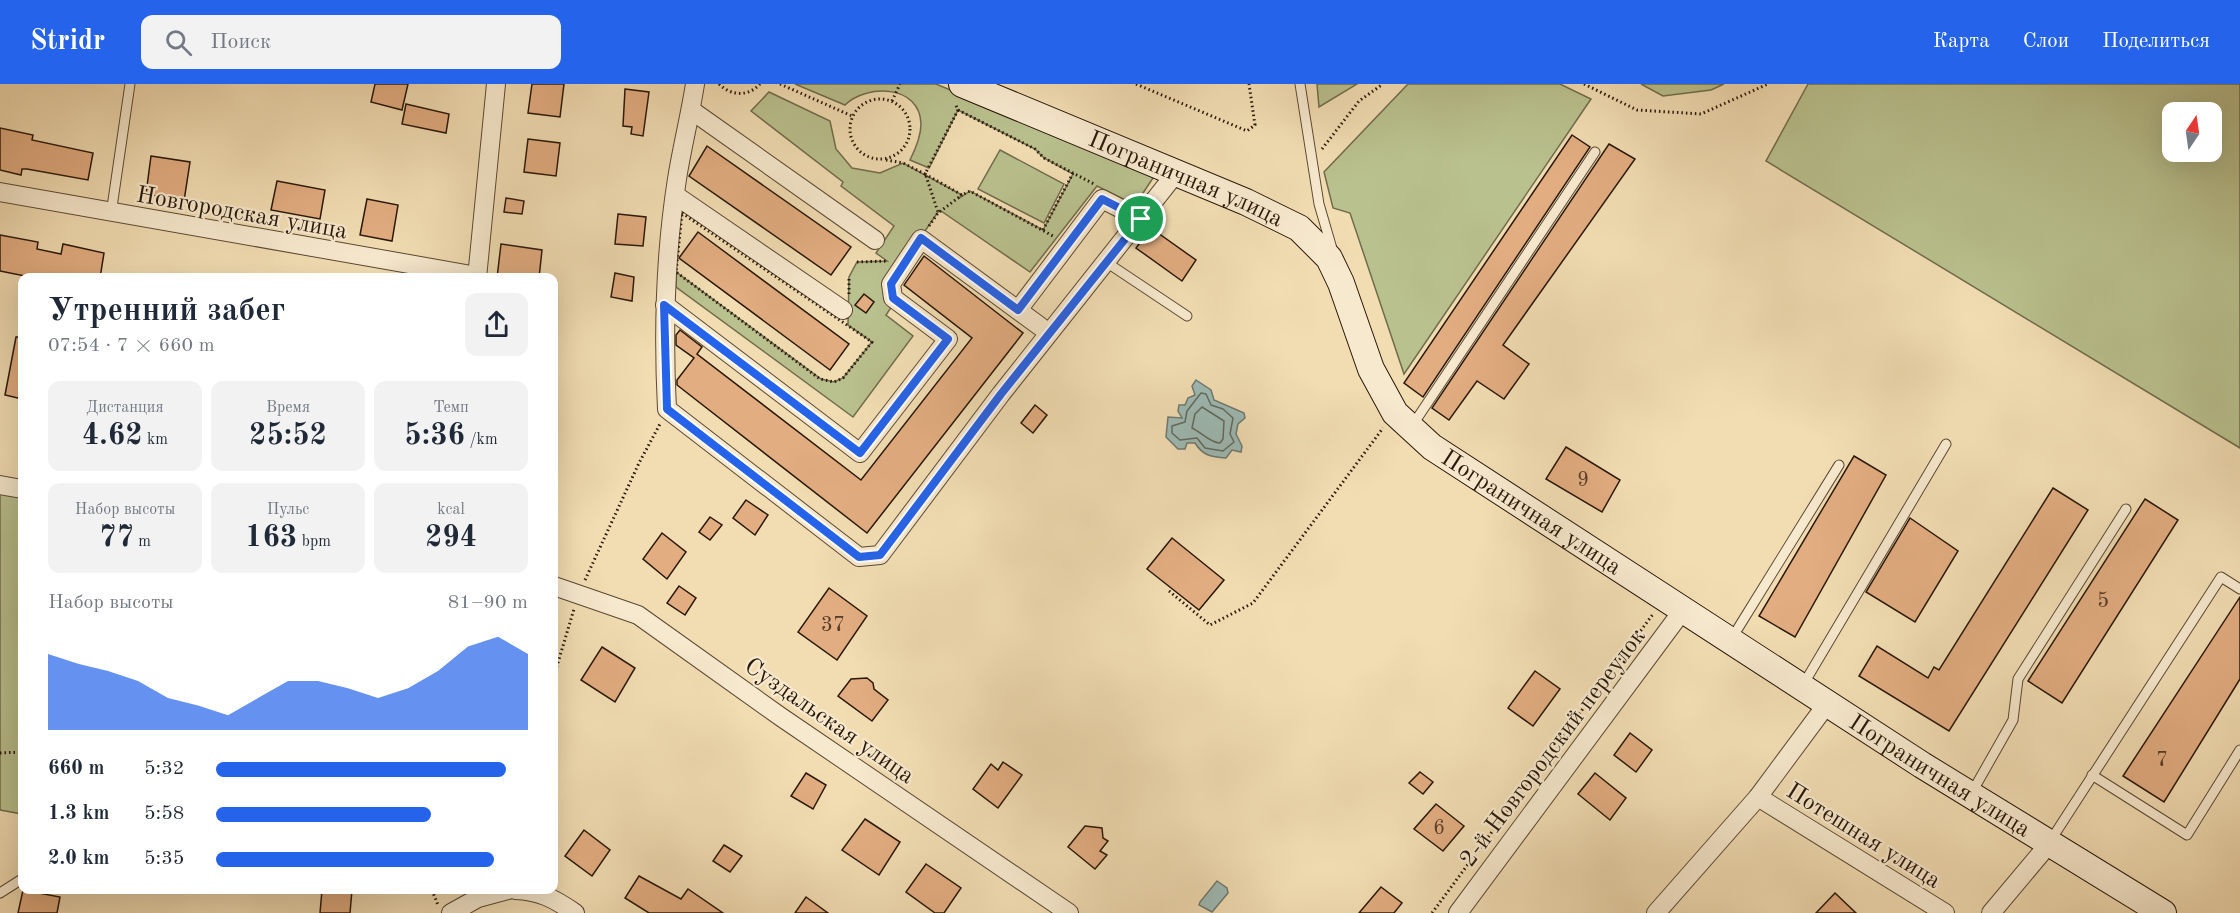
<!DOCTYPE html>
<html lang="ru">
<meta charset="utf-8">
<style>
body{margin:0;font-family:"Old Standard TT",serif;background:#f2f2f3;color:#1f2937;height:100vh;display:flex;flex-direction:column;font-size:22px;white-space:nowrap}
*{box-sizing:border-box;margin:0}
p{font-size:20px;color:#747a83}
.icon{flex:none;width:33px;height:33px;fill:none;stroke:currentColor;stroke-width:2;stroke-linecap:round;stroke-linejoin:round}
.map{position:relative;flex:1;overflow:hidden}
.panel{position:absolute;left:18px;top:189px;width:540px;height:621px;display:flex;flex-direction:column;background:#fff;border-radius:12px;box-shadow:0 6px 24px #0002}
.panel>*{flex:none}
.needle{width:39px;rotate:13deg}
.fabs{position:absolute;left:2162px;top:18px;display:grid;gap:12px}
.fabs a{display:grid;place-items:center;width:60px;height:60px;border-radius:12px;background:#fff;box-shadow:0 6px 24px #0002;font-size:30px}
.pin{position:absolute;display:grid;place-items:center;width:51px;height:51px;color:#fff;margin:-26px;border:3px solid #fff;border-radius:50%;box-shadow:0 2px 6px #0007}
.round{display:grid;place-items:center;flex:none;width:63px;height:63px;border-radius:12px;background:#f2f2f3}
.overview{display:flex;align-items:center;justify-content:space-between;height:102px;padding:0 30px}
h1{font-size:33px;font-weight:600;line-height:45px}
.figures{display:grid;grid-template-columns:repeat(3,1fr);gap:9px;height:102px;padding:6px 30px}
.figures div{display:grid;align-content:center;border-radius:12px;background:#f2f2f3;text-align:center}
.figures b{font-size:30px;font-weight:600}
.figures small{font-size:16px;font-weight:400}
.figures p{font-size:16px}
.chart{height:168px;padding:12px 30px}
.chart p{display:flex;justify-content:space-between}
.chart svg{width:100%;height:108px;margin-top:6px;fill:#2563eb;opacity:.7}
ul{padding:0 30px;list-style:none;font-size:20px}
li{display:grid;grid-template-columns:96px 72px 1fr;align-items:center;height:45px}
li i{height:15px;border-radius:8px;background:#2563eb}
header{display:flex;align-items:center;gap:36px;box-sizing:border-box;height:84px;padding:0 30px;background:#2563eb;color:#fff}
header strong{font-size:28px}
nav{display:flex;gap:33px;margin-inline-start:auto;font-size:21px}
.search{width:420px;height:54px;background:#f2f2f3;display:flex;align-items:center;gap:15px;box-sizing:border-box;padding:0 21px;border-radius:12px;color:#747a83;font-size:22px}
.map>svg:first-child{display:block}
</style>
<header>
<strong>Stridr</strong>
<div class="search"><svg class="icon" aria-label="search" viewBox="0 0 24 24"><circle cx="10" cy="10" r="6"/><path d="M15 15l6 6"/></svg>Поиск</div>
<nav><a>Карта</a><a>Слои</a><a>Поделиться</a></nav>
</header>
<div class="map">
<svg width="2240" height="829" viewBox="0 0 2240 829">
<rect width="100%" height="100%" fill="#f2ddb3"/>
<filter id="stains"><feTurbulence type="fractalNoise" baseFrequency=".00333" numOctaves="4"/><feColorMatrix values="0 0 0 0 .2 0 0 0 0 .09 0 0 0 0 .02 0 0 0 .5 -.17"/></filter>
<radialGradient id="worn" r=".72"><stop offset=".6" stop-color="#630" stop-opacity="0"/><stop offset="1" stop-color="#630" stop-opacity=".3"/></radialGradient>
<g fill="#b9c18e" stroke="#716c4c" stroke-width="1.5" fill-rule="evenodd">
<path d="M795,0H936L1155,91L1135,121L1097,102L1030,188L941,127L938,128L899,185L892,222L886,231L913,252L853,333L676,203V188L821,295L834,298L843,294L872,258L848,241L849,193L857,178L887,177L876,169L894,142L841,102L843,98L751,27L769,8L830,37L836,65L852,84L880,89L903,79L962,111L958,115L970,107L1043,146L1073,90L1044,74L1035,65L958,26L929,84L910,76C915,66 921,52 921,40C920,0 866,0 845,21Z"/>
<polygon points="1317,0 1357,0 1319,23"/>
<polygon points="1408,0 1560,0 1591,15 1404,290 1350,129 1333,124 1324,88"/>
<polygon points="1641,0 1724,0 1711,6 1663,12"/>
<path d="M1808,0H2240V364L1766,77ZM2172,28H2211V68H2172Z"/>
<polygon points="1000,66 1064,100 1044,139 978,105"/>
<polygon points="0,401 22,405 22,730 0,726"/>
</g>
<g fill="#9dbab4" stroke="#6f7970" stroke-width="1.5">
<path d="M1196,296L1211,306L1214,316L1244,329L1245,334L1238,340L1236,350L1242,362L1241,368L1232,366L1226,374C1212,373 1203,372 1195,359H1187L1185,365H1178L1166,353L1168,333L1182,334L1178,327L1179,321H1185L1188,314L1195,311L1192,302Z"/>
<polygon points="1217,797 1227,804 1228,809 1212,828 1199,821 1200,818"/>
</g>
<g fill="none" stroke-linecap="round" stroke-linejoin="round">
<g stroke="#63695f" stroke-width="1.5">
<polygon points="1201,309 1206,310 1211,321 1223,325 1233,334 1230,350 1234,358 1223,367 1205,364 1197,354 1180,356 1172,349 1172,342 1185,338 1187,327"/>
<path d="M1202,323L1224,337L1223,355L1220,359C1210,359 1201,348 1192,344L1195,330Z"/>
</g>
</g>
<g fill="#e2ad81" stroke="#29180a" stroke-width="1.5">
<polygon points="375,0 408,0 402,26 371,18"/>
<polygon points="532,0 564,0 560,33 528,29"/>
<polygon points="625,5 649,8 643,52 631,50 632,43 623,42"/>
<polygon points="406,20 449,30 446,49 402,40"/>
<polygon points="0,44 33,51 32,56 93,69 88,96 27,85 22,85 21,91 0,86"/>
<polygon points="1572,51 1590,63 1423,313 1404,299"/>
<polygon points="528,55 560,59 556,92 524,88"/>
<polygon points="1609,60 1635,75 1503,261 1529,280 1504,315 1477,297 1449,336 1432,324"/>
<polygon points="707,62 851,163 831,191 689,92"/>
<polygon points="151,72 190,78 184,117 146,110"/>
<polygon points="277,97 325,106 320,135 271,126"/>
<polygon points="506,114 524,117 522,130 504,128"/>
<polygon points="367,115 398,121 392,157 360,151"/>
<polygon points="618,130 646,133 643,162 615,160"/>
<polygon points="1151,144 1196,176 1182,197 1136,164"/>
<polygon points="698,148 849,260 830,286 679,174"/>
<polygon points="0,151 38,158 37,165 61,170 63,160 104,169 100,194 35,194 0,187"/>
<polygon points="501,160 542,166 539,194 497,194"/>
<polygon points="924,172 1023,249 867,449 677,301 677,296 694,274 676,261 676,251 680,246 702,263 697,270 861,396 972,254 904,201"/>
<polygon points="615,189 634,193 632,217 611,213"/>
<polygon points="864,210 874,218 866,229 855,221"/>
<polygon points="16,253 22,253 22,315 5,311"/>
<polygon points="1035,321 1047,331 1033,349 1021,339"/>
<polygon points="1566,363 1620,396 1602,428 1546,395"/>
<polygon points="1854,372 1886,391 1795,553 1759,532"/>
<polygon points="2053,404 2088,426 1949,647 1859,592 1877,562 1928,594 1934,583 1939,586"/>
<polygon points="2145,415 2178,436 2062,619 2028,597"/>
<polygon points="746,416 768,431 755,451 733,434"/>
<polygon points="710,433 722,441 710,456 699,448"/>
<polygon points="1910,434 1958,467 1915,538 1866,508"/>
<polygon points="662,449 686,468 667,495 643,475"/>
<polygon points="1172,454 1224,496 1199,526 1147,485"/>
<polygon points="679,502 696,514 685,531 667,519"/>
<polygon points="829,504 867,532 837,576 798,548"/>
<polygon points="2240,513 2240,595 2164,718 2123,692"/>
<polygon points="602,563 635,584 615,618 581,596"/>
<polygon points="1535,587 1560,605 1533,642 1508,624"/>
<polygon points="867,594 873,599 874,605 888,616 872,637 838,612 851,595"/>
<polygon points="1630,649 1652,666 1636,688 1614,671"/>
<polygon points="1003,678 1022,691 998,724 973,705 991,680 998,686"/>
<polygon points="1420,688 1433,698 1423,710 1409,699"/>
<polygon points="806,689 826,701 813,725 791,712"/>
<polygon points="1595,689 1626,714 1610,736 1578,710"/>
<polygon points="1436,720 1464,742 1443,767 1414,745"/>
<polygon points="865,735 900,758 879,791 842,766"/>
<polygon points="1085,742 1102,744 1103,754 1108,757 1100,767 1107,771 1095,785 1068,763"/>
<polygon points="584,746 610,766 592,792 565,772"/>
<polygon points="724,761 742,772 730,788 713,777"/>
<polygon points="926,780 961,804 944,829 935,829 906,808"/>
<polygon points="639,792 681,815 688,805 723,829 649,829 625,814"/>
<polygon points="1381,803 1402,819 1394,829 1359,829"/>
<polygon points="23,806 60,813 57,829 18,829"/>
<polygon points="322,806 352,806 350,829 320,829"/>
<polygon points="1835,809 1856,829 1816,829"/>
<polygon points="806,813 828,829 795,829"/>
</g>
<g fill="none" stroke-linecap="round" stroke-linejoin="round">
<g stroke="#5b4934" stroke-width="11">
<g id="lane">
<polyline points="1300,0 1319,120 1333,168"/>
<polyline points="111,130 130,0"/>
<polyline points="1106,178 1187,232"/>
<polyline points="1412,342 1595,68"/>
<polyline points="1732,554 1839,381"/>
<polyline points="1803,601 1946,360"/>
<polyline points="2092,691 2187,751 2240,666"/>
<polyline points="1971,710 2013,636 2018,595 2126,425"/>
<polyline points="2049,759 2221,493 2240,505"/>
<polyline points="0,809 22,795"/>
</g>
</g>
<g stroke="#5b4934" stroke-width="20">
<g id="street">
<path d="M695,0C690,32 682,63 677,95C665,171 663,248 667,325L859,473L880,471L1001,310L1176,89"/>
<polyline points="691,26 875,156"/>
<polyline points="0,108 477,192"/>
<polyline points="675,111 843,226"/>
<polyline points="477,194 496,0"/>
<polyline points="665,221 860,369 948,255 893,214 891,200 921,155 1049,249"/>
<polyline points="1018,226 1102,115 1141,135"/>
<polyline points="0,401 22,405"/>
<polyline points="554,502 638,531 781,633 1069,829"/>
<polyline points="1758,713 1945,829"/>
<path d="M515,806C540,807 555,815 575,829"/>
<polyline points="451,829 478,814 508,806"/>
<polyline points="1458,829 1683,526"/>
<polyline points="1656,829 1758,713 1827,620"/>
<polyline points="1991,829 2048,761"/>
</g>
</g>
<g stroke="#29180a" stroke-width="28">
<g id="secondary">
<path id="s1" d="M962,0L1246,118L1299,144L1329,174L1341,199L1371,285L1395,329L1432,363L1922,681L2163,829"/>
</g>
</g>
<g stroke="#29180a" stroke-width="3" stroke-dasharray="1.5 3" stroke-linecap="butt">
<path d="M719,0C731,12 748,13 760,0"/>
<polyline points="780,0 852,32"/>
<polyline points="1136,0 1247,47 1255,41 1249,0"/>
<polyline points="1584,0 1637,26 1701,30 1768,0"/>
<circle cx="880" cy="45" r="30"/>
<polyline points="892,17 900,0"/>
<polyline points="958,26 1035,65 1044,74 1094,100"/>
<polyline points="1322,65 1359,17 1383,0"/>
<polyline points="886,76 903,79 925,90 958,26 955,19"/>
<polyline points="925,90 962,111 970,107 1053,152"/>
<polyline points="926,92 938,128"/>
<polygon points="682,129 872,258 843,294 834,298 820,295 676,188"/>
<polyline points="929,142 938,129 962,111"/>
<polyline points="1043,146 1073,89"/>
<polyline points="857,178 888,177"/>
<polyline points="849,210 849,193"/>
<polyline points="585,496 639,379 660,340"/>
<polyline points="1169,507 1210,541 1253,519 1383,344"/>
<polyline points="554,592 574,525"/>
<polyline points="0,669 22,668"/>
<polyline points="432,806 438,821"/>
<polyline points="1432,829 1653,530"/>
</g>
<use href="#lane" stroke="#f7e9ce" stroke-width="9"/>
<use href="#street" stroke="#f7e9ce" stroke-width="18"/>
<use href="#secondary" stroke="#f7e9ce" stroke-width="26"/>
</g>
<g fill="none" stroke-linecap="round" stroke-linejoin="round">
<g stroke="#fff" stroke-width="12">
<polygon id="route" points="1102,115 1141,135 1001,310 880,471 859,473 667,325 664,221 860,369 948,255 893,214 891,200 921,154 1018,226"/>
</g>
<use href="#route" stroke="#2563eb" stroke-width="8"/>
</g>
<g text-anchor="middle" stroke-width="4.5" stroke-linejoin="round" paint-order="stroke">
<g font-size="21" fill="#573d28">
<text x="1583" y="402">9</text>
<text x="2103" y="523">5</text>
<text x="833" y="547">37</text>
<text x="2162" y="682">7</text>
<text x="1439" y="750">6</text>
</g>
<g font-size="24" fill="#29180a" stroke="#f7e9ce">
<text dy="8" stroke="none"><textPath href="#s1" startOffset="243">Пограничная улица</textPath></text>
<text transform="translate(242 128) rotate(10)" y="8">Новгородская улица</text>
<text dy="8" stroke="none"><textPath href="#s1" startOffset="747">Пограничная улица</textPath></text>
<text transform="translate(830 636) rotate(35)" y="8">Суздальская улица</text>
<text transform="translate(1552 663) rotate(-53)" y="8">2-й Новгородский переулок</text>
<text dy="8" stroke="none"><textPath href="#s1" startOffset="1233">Пограничная улица</textPath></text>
<text transform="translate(1864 751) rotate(32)" y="8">Потешная улица</text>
</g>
</g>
<rect width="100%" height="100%" filter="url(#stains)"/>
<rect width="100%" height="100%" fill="url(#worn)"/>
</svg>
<div class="fabs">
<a><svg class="needle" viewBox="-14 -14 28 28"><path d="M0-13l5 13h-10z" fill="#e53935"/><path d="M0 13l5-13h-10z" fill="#747a83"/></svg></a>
</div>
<div class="pin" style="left:1141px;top:135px;background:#1e9e55"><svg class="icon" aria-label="arrive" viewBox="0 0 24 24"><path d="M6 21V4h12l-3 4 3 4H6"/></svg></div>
<section class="panel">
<div class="overview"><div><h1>Утренний забег</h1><p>07:54 · 7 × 660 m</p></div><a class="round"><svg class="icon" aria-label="share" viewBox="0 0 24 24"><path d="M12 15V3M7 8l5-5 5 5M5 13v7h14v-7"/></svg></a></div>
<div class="figures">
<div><p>Дистанция</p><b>4.62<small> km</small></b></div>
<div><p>Время</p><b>25:52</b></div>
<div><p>Темп</p><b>5:36<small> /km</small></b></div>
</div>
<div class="figures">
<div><p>Набор высоты</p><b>77<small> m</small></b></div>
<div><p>Пульс</p><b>163<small> bpm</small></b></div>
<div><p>kcal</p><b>294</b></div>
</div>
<div class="chart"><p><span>Набор высоты</span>81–90 m</p>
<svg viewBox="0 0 160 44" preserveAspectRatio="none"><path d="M0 44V13L10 17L20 20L30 24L40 31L50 34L60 38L70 31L80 24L90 24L100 27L110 31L120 27L130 20L140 10L150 6L160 13V44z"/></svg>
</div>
<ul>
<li><b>660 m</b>5:32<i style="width:93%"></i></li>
<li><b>1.3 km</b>5:58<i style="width:69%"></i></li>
<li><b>2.0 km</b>5:35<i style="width:89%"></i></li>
</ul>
</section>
</div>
